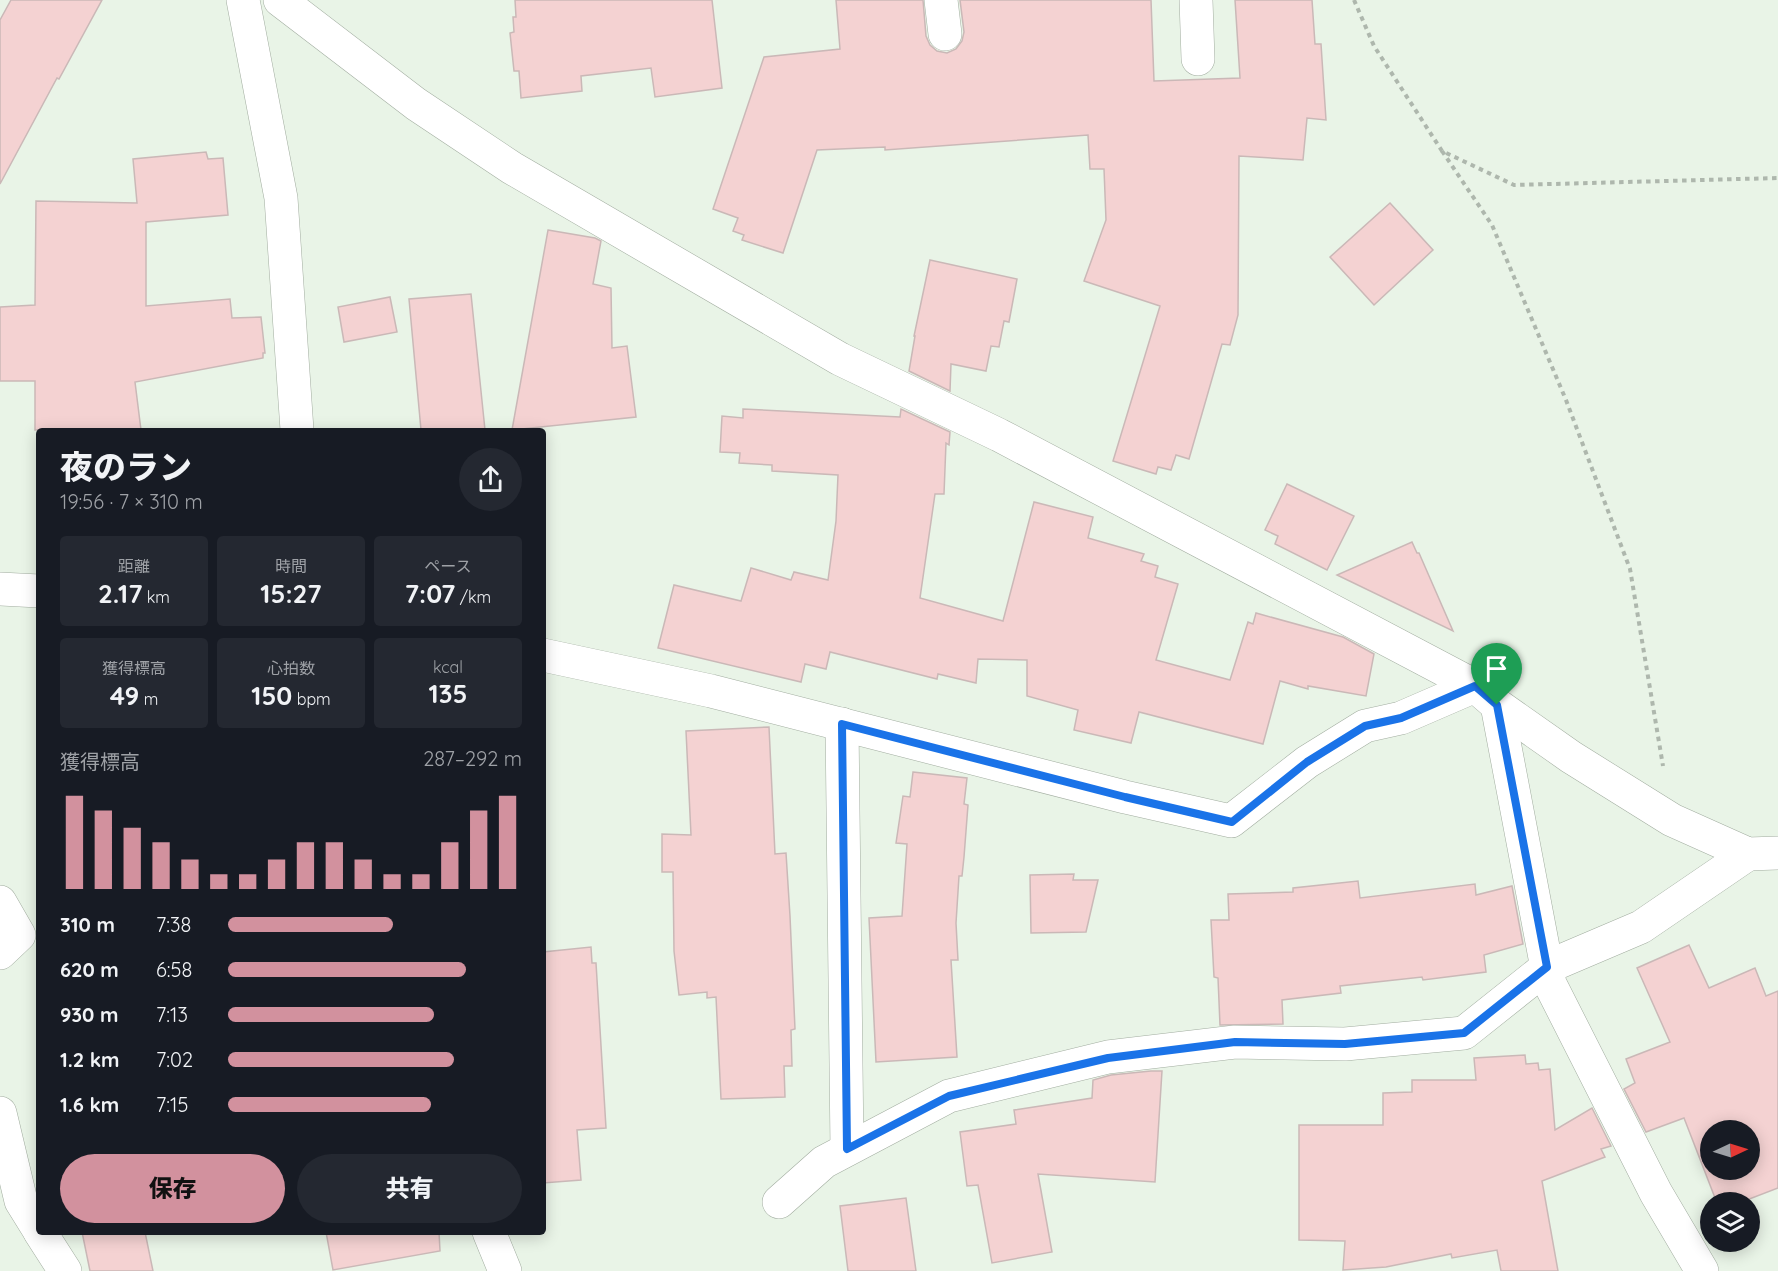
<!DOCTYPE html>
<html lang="ja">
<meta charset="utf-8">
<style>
body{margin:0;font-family:Quicksand,"Noto Sans JP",sans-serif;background:#242831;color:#f1f3f6;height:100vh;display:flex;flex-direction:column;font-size:22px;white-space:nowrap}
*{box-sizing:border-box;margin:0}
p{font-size:20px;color:#9ea1a6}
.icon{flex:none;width:33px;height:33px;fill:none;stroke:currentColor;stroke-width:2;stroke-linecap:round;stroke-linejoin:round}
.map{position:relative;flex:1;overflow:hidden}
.sheet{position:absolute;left:36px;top:428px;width:510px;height:807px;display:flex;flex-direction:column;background:#171b24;border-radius:6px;box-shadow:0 3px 15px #0003}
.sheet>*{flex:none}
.needle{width:39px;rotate:86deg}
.controls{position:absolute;left:1700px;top:1120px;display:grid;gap:12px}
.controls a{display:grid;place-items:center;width:60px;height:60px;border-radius:50%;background:#171b24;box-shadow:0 3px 15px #0003;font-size:30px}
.pin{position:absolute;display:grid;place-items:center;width:51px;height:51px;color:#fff;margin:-62px -26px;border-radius:50% 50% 50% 0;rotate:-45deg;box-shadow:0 0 6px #0007}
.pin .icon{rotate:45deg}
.round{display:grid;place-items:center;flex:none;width:63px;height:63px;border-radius:32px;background:#242831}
.summary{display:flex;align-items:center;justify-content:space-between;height:102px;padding:0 24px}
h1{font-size:33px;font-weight:800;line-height:45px}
.metrics{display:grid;grid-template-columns:repeat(3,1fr);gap:9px;height:102px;padding:6px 24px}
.metrics div{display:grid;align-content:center;border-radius:6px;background:#242831;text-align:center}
.metrics b{font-size:26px;font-weight:800}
.metrics small{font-size:16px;font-weight:400}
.metrics p{font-size:16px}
.chart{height:168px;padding:12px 24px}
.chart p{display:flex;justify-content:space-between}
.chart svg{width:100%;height:108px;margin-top:6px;stroke:#d2919e;stroke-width:6}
.button{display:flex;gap:12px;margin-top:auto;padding:12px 24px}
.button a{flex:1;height:69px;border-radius:36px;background:#d2919e;color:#111;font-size:24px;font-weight:800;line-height:69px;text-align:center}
.button a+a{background:#242831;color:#f1f3f6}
ul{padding:0 24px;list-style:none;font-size:20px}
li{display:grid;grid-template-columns:96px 72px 1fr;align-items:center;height:45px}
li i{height:15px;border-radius:8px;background:#d2919e}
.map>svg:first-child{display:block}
</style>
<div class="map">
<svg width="1778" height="1271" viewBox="0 0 1778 1271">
<rect width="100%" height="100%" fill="#e9f4e7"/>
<g fill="#f4d2d2" stroke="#cab8b7" stroke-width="1.5" fill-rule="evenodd">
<polygon points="11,0 102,0 59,79 57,78 0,184 0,20"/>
<polygon points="515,0 712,0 722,88 655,97 651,68 581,76 582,91 521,98 519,71 514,71 510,33 514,32 513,17 516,17"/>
<polygon points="836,0 923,0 926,36 930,45 937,51 947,53 956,49 962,41 964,32 960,0 1151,0 1154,81 1240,78 1235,0 1312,0 1315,44 1321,44 1326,120 1307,118 1303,160 1239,156 1238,315 1230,345 1222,344 1189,459 1176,455 1171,470 1158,467 1156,474 1113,461 1160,306 1084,281 1106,220 1104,169 1090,169 1088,135 885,150 885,147 817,150 783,253 742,240 744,235 733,231 738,218 713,209 764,57 840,49"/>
<polygon points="206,152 208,159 223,158 228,215 146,222 146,306 230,299 232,318 261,317 265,353 263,353 263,358 135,382 141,430 35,430 35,381 0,381 0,307 35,305 36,201 137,203 133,159"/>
<polygon points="1390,203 1433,250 1374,305 1330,257"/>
<polygon points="548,230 595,238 601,241 593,284 611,288 612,348 627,346 636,417 512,430"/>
<polygon points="930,260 1017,279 1009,322 1004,321 999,347 991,346 986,371 951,364 950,391 909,371 915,336 914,336"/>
<polygon points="471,294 485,430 421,430 409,299"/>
<polygon points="390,297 397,332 344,342 338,307"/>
<polygon points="743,409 900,417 901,409 950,432 949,445 946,443 944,494 935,494 920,598 1003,621 1034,502 1093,517 1088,538 1144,554 1141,561 1158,566 1155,577 1178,584 1156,660 1230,680 1248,622 1253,624 1256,613 1343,637 1374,654 1366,696 1308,686 1308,689 1280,681 1263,744 1139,712 1131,743 1074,730 1078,710 1027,696 1027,660 978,659 976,683 938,674 937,679 830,652 826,669 805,664 801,682 658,648 674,585 741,601 751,568 791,580 794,572 828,580 836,521 838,475 772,471 772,465 739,463 740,453 720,452 722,416 743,418"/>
<polygon points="1287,484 1354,516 1327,570 1275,544 1278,536 1265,530"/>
<polygon points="1412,542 1417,553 1419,553 1453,631 1337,575"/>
<polygon points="769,727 775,854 786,853 790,916 795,1029 791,1030 792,1066 784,1066 785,1097 721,1099 716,997 707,998 707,992 679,995 674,951 673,872 662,872 662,834 691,835 686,731"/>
<polygon points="913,772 967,778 964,804 968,805 964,857 962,876 959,876 956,923 958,960 951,960 957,1057 876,1062 869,918 902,916 907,844 896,843 903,796 910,797"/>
<polygon points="1074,874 1073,880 1098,880 1086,932 1031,933 1030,875"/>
<polygon points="1358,881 1360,898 1475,884 1476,895 1512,886 1523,944 1484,955 1486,972 1423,980 1422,977 1340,986 1341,993 1282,1000 1283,1024 1220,1025 1218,978 1214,977 1211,920 1229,920 1228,894 1293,892 1293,888"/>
<path d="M1689,945L1709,988L1755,968L1766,996L1778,991V1188L1739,1203H1717L1684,1118L1646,1132L1624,1089L1635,1083L1626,1059L1670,1042L1637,968ZM1710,1131H1749V1170H1710Z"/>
<polygon points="591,947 592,963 596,963 606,1128 577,1130 581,1180 543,1183 543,952"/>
<polygon points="1525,1055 1526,1064 1538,1063 1539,1070 1550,1069 1555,1130 1592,1108 1611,1146 1601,1149 1605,1157 1542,1181 1558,1271 1501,1271 1497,1250 1452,1258 1451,1254 1386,1267 1343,1270 1345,1241 1299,1240 1299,1125 1383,1125 1383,1093 1412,1092 1412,1080 1476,1080 1474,1058"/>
<polygon points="1151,1071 1162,1071 1155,1182 1038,1174 1052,1252 992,1263 978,1185 967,1186 960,1132 1016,1124 1014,1110 1092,1098 1093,1080 1111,1075"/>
<polygon points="906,1198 916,1271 848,1271 840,1206"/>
<polygon points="82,1232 145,1232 153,1271 90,1271"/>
<polygon points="326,1232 439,1232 440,1251 333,1270"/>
</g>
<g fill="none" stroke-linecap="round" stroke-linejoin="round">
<g stroke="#a2ada0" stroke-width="34">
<g id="minor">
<polyline points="243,0 281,198 297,430"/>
<polyline points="280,0 416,104 512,168 840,359 999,435 1475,686 1497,705 1571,757 1672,820 1748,854 1778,853"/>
<polyline points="941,0 945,34"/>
<polyline points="1196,0 1198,59"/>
<polyline points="0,589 39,591"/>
<polyline points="543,655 711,691 1125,797 1231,821 1307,762 1365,726 1401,718 1475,686"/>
<polyline points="1497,705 1550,984 1656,1193 1702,1271"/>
<polyline points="842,724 847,1149"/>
<polyline points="0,902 19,935 0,953"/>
<polyline points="0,1113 21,1201 39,1230"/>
<polyline points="779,1202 824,1162 949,1096 1108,1057 1235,1042 1345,1044 1464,1033 1547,967 1641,927 1748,854"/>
<polyline points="40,1232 65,1271"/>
<polyline points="489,1232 505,1271"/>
</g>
</g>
<g stroke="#aeb7ad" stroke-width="4" stroke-dasharray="4.5 4.5" stroke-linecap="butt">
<polyline points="1354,0 1374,46 1442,151 1514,185 1778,178"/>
<polyline points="1442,151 1492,225 1566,400 1630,569 1663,766"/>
</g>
<use href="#minor" stroke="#fff" stroke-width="33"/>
</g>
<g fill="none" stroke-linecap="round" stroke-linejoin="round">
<g stroke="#fff" stroke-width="12">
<polygon id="route" points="1475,686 1497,705 1547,967 1464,1033 1345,1044 1235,1042 1108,1058 949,1096 847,1149 842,724 1125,797 1232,822 1307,762 1365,726 1401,718"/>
</g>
<use href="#route" stroke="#1a73e8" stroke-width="8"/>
</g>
</svg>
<div class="controls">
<a><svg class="needle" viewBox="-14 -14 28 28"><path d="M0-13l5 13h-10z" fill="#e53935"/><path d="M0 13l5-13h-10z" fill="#9ea1a6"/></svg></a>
<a><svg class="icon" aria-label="layers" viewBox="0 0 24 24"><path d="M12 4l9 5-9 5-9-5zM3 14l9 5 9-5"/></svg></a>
</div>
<div class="pin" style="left:1497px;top:705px;background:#1e9e55"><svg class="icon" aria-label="arrive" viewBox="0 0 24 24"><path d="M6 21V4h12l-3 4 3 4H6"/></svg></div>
<section class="sheet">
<div class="summary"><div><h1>夜のラン</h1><p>19:56 · 7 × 310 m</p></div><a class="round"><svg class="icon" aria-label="share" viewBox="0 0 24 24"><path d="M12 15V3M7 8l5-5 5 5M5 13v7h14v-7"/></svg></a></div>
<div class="metrics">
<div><p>距離</p><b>2.17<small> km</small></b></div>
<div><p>時間</p><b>15:27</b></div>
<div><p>ペース</p><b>7:07<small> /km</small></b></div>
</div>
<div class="metrics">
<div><p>獲得標高</p><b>49<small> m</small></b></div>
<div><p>心拍数</p><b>150<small> bpm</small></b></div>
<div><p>kcal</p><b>135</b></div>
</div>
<div class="chart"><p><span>獲得標高</span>287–292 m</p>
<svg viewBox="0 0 160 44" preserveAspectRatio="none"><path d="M5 44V6M15 44V12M25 44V19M35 44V25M45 44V32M55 44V38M65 44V38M75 44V32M85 44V25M95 44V25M105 44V32M115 44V38M125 44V38M135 44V25M145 44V12M155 44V6"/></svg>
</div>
<ul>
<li><b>310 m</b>7:38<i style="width:56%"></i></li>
<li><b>620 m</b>6:58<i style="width:81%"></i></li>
<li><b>930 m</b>7:13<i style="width:70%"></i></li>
<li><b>1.2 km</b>7:02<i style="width:77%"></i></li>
<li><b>1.6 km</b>7:15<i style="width:69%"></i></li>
</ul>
<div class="button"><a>保存</a><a>共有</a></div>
</section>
</div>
